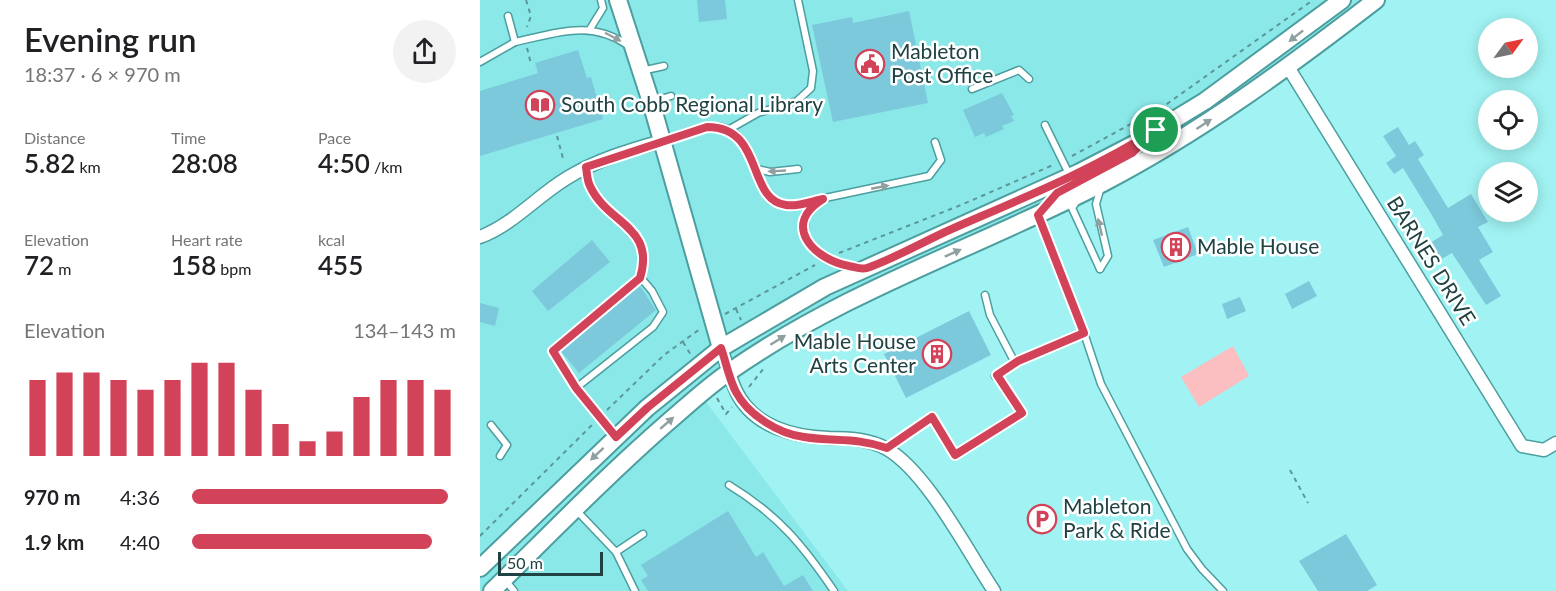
<!DOCTYPE html>
<meta charset="utf-8">
<style>
body{margin:0;font-family:Lato,sans-serif;background:#f2f2f2;color:#202124;height:100vh;display:flex;flex-direction:column;font-size:22px;white-space:nowrap}
*{box-sizing:border-box;margin:0}
p{font-size:20px;color:#757577}
.icon{flex:none;width:33px;height:33px;fill:none;stroke:currentColor;stroke-width:2;stroke-linecap:round;stroke-linejoin:round}
.map{position:relative;flex:1;overflow:hidden}
.side{display:flex;flex-direction:column;background:#fff;width:480px}
.side>*{flex:none}
.needle{width:39px;rotate:57deg}
.controls{position:absolute;left:998px;top:18px;display:grid;gap:12px}
.controls a{display:grid;place-items:center;width:60px;height:60px;border-radius:50%;background:#fff;box-shadow:0 3px 15px #0003;font-size:30px}
.scale{position:absolute;left:18px;bottom:15px;width:105px;box-sizing:border-box;padding-left:6px;border:3px solid #204242;border-top:0;font-size:16px;line-height:21px;white-space:nowrap;color:#204242;-webkit-text-stroke:4px #fff;paint-order:stroke}
.pin{position:absolute;display:grid;place-items:center;width:51px;height:51px;color:#fff;margin:-26px;border:3px solid #fff;border-radius:50%;box-shadow:0 2px 6px #0007}
.round{display:grid;place-items:center;flex:none;width:63px;height:63px;border-radius:32px;background:#f2f2f2}
.summary{display:flex;align-items:center;justify-content:space-between;height:102px;padding:0 24px}
h1{font-size:33px;font-weight:600;line-height:45px}
.stats{display:grid;grid-template-columns:repeat(3,1fr);gap:9px;height:102px;padding:6px 24px}
.stats div{display:grid;align-content:center}
.stats b{font-size:26px;font-weight:600}
.stats small{font-size:16px;font-weight:400}
.stats p{font-size:16px}
.chart{height:168px;padding:12px 24px}
.chart p{display:flex;justify-content:space-between}
.chart svg{width:100%;height:108px;margin-top:6px;stroke:#d24258;stroke-width:6}
ul{padding:0 24px;list-style:none;font-size:20px}
li{display:grid;grid-template-columns:96px 72px 1fr;align-items:center;height:45px}
li i{height:15px;border-radius:8px;background:#d24258}
main{display:flex;flex:1;min-height:0}
.map>svg:first-child{display:block}
</style>
<main>
<section class="side">
<div class="summary"><div><h1>Evening run</h1><p>18:37 · 6 × 970 m</p></div><a class="round"><svg class="icon" aria-label="share" viewBox="0 0 24 24"><path d="M12 15V3M7 8l5-5 5 5M5 13v7h14v-7"/></svg></a></div>
<div class="stats">
<div><p>Distance</p><b>5.82<small> km</small></b></div>
<div><p>Time</p><b>28:08</b></div>
<div><p>Pace</p><b>4:50<small> /km</small></b></div>
</div>
<div class="stats">
<div><p>Elevation</p><b>72<small> m</small></b></div>
<div><p>Heart rate</p><b>158<small> bpm</small></b></div>
<div><p>kcal</p><b>455</b></div>
</div>
<div class="chart"><p><span>Elevation</span>134–143 m</p>
<svg viewBox="0 0 160 44" preserveAspectRatio="none"><path d="M5 44V13M15 44V10M25 44V10M35 44V13M45 44V17M55 44V13M65 44V6M75 44V6M85 44V17M95 44V31M105 44V38M115 44V34M125 44V20M135 44V13M145 44V13M155 44V17"/></svg>
</div>
<ul>
<li><b>970 m</b>4:36<i style="width:97%"></i></li>
<li><b>1.9 km</b>4:40<i style="width:91%"></i></li>
</ul>
</section>
<div class="map">
<svg width="1076" height="591" viewBox="0 0 1076 591">
<rect width="100%" height="100%" fill="#a1f3f3"/>
<polygon fill="#8ae8e9" points="0,0 901,0 636,175 253,361 214,386 368,591 0,591"/>
<polygon fill="#fbbfc1" points="753,346 769,376 719,407 701,377"/>
<g fill="#7dc9dc">
<polygon points="217,0 245,0 247,19 219,22"/>
<polygon points="429,11 448,103 353,122 332,25 372,17 373,23"/>
<polygon points="98,50 107,78 111,77 123,119 0,156 0,91 58,73 55,63"/>
<polygon points="522,93 534,115 531,116 534,121 522,126 524,129 506,137 504,133 495,137 483,110"/>
<polygon points="918,127 929,145 935,141 944,155 938,159 968,208 991,194 1008,222 998,227 1013,252 999,260 1021,296 1006,305 972,253 960,260 950,243 963,235 953,217 923,168 914,174 906,163 916,156 903,136"/>
<polygon points="708,227 718,254 684,267 673,240"/>
<polygon points="112,240 130,262 68,311 52,291"/>
<polygon points="829,281 837,296 812,309 805,294"/>
<polygon points="160,286 176,310 99,373 81,351"/>
<polygon points="760,297 766,311 747,319 742,304"/>
<polygon points="0,303 19,308 15,326 0,322"/>
<polygon points="489,311 511,355 426,398 404,354"/>
<polygon points="248,511 276,557 283,552 304,586 323,575 333,591 168,591 161,580 168,576 161,565"/>
<polygon points="866,534 897,585 887,591 838,591 819,561"/>
</g>
<g fill="none" stroke-linecap="round" stroke-linejoin="round">
<g stroke="#4c9e9f" stroke-width="9">
<g id="lane">
<path d="M28,16L35,42C78,33 110,19 149,46"/>
<polyline points="110,29 123,8 121,0"/>
<polyline points="0,62 35,42"/>
<polyline points="161,71 184,66"/>
<polyline points="492,89 539,70 549,79"/>
<polyline points="171,102 191,96"/>
<polyline points="565,125 590,176"/>
<polyline points="248,130 278,113 317,101 331,88 333,71 318,0"/>
<path d="M182,141C200,135 222,124 241,127C282,135 267,204 312,205L449,176L461,160L455,142"/>
<path d="M106,168C107,173 108,181 110,186C128,223 176,227 161,278L73,351L96,388L136,437"/>
<polyline points="277,169 290,172 318,169"/>
<path d="M340,201C316,216 322,247 346,259C356,264 367,266 378,268"/>
<polyline points="596,202 592,208 620,269"/>
<polyline points="566,205 577,193 639,161"/>
<polyline points="558,215 604,333 621,384 707,549 722,569 743,591"/>
<polyline points="620,269 628,256 616,204 621,187"/>
<polyline points="505,295 510,315 535,363"/>
<polyline points="515,376 538,361 604,333"/>
<polyline points="96,388 173,327 183,312 172,291 161,278"/>
<polyline points="11,425 27,445 20,456"/>
<polyline points="407,448 451,417 475,455 541,413 517,375"/>
<path d="M249,485C298,515 322,544 354,591"/>
<polyline points="96,510 136,552 163,534"/>
<polyline points="136,552 155,591"/>
<polyline points="25,580 34,591"/>
</g>
</g>
<g stroke="#4c9e9f" stroke-width="15">
<g id="street">
<polyline points="808,67 1042,446 1064,450 1076,443"/>
<path d="M0,237C34,224 57,196 87,178C116,160 150,150 182,141"/>
<path d="M241,348C246,362 250,378 256,391C273,427 314,437 349,438C368,438 390,439 407,449C447,472 488,552 514,591"/>
</g>
</g>
<g stroke="#4c9e9f" stroke-width="20">
<g id="secondary">
<polyline points="138,0 171,102 241,348"/>
<polyline points="0,568 167,408 241,348 345,287 600,172 656,143 725,101 862,0"/>
<path d="M12,591C69,535 126,476 187,423C207,406 227,387 249,372C364,291 499,247 623,183C721,132 809,67 896,0"/>
</g>
</g>
<g stroke="#5d9696" stroke-width="2" stroke-dasharray="4.5 4.5" stroke-linecap="butt">
<polyline points="46,0 51,16 47,27"/>
<polyline points="47,48 51,64"/>
<polyline points="77,136 84,162"/>
<polyline points="592,156 684,106 833,0"/>
<polyline points="359,253 481,205 573,165"/>
<polyline points="256,309 261,320"/>
<polyline points="245,314 335,265"/>
<polyline points="203,342 211,355"/>
<polyline points="269,387 284,368"/>
<polyline points="237,398 246,414 252,407"/>
<polyline points="127,410 184,355 220,329"/>
<polyline points="810,470 828,503"/>
<polyline points="0,536 113,424"/>
</g>
<use href="#lane" stroke="#fff" stroke-width="6"/>
<use href="#street" stroke="#fff" stroke-width="12"/>
<use href="#secondary" stroke="#fff" stroke-width="16"/>
</g>
<defs><path id="oneway-solid" d="M-6-.8H1V-3.2L6.5 0L1 3.2V.8H-6Z" transform="scale(1.5)"/></defs>
<g fill="#90a0a0">
<use href="#oneway-solid" transform="translate(816 36) rotate(142)"/>
<use href="#oneway-solid" transform="translate(133 37) rotate(28)"/>
<use href="#oneway-solid" transform="translate(724 124) rotate(-33)"/>
<use href="#oneway-solid" transform="translate(297 171) rotate(177)"/>
<use href="#oneway-solid" transform="translate(400 187) rotate(-11)"/>
<use href="#oneway-solid" transform="translate(620 227) rotate(-103)"/>
<use href="#oneway-solid" transform="translate(473 253) rotate(-24)"/>
<use href="#oneway-solid" transform="translate(298 340) rotate(-32)"/>
<use href="#oneway-solid" transform="translate(187 423) rotate(-41)"/>
<use href="#oneway-solid" transform="translate(117 454) rotate(137)"/>
</g>
<g fill="none" stroke-linecap="round" stroke-linejoin="round">
<g stroke="#fff" stroke-width="12">
<path id="route" d="M227,127C285,127 266,200 306,205C318,207 332,201 343,199C301,225 333,259 369,266C375,267 381,270 387,268C416,258 446,240 474,228C543,198 613,170 676,130L652,153L577,193L558,215L604,333L538,361L517,375L542,413L475,455L452,417L407,448C375,437 355,442 324,437C299,434 268,415 256,392C249,379 246,362 241,348L167,408L136,437L96,388L73,351L160,278C176,226 127,224 110,186C107,180 107,173 106,167Z"/>
</g>
<use href="#route" stroke="#d24258" stroke-width="8"/>
</g>
<defs>
<g id="civic-ring" transform="scale(1.5)"><circle r="9.5" fill="#fff" stroke="#d24258" stroke-width="1.5"/><path d="M-.6-6.5H3V-4.5H.6V-3L4-1V1h2V6H-6V1h2V-1L-.6-3ZM-1.2 2.5V6h2.4V2.5Z" fill="#d24258"/></g>
<g id="library-ring" transform="scale(1.5)"><circle r="9.5" fill="#fff" stroke="#d24258" stroke-width="1.5"/><path d="M-6-4Q-3-5.5-.7-3.5V5Q-3 3-6 4ZM6-4Q3-5.5 .7-3.5V5Q3 3 6 4Z" fill="#d24258"/></g>
<g id="building-ring" transform="scale(1.5)"><circle r="9.5" fill="#fff" stroke="#d24258" stroke-width="1.5"/><path d="M-4-6H4V6H1V3H-1V6H-4ZM-2.5-4.3h1.7v1.8h-1.7ZM.8-4.3h1.7v1.8H.8ZM-2.5-1h1.7V.8h-1.7ZM.8-1h1.7V.8H.8Z" fill="#d24258"/></g>
<g id="parking-ring" transform="scale(1.5)"><circle r="9.5" fill="#fff" stroke="#d24258" stroke-width="1.5"/><path d="M-3.5-5.5H1a3.5 3.5 0 0 1 0 7H-1V5.5H-3.5ZM-1-3.4V-.6H.8a1.4 1.4 0 0 0 0-2.8Z" fill="#d24258"/></g>
</defs>
<g fill-rule="evenodd">
<use href="#civic-ring" x="390" y="64"/>
<use href="#library-ring" x="60" y="105"/>
<use href="#building-ring" x="696" y="247"/>
<use href="#building-ring" x="457" y="354"/>
<use href="#parking-ring" x="562" y="519"/>
</g>
<g text-anchor="middle" stroke-width="5" stroke-linejoin="round" paint-order="stroke">
<g font-size="21" fill="#204242" stroke="#fff" text-anchor="start">
<text x="411" y="59">Mableton<tspan x="411" dy="24">Post Office</tspan></text>
<text x="81" y="112">South Cobb Regional Library</text>
<text x="717" y="254">Mable House</text>
<text x="436" y="349" text-anchor="end">Mable House<tspan x="436" dy="24">Arts Center</tspan></text>
<text x="583" y="514">Mableton<tspan x="583" dy="24">Park &amp; Ride</tspan></text>
</g>
<g font-size="21" fill="#204242" stroke="#fff">
<text transform="translate(951 261) rotate(58)" y="7">BARNES DRIVE</text>
</g>
</g>
</svg>
<div class="controls">
<a><svg class="needle" viewBox="-14 -14 28 28"><path d="M0-13l5 13h-10z" fill="#e53935"/><path d="M0 13l5-13h-10z" fill="#757577"/></svg></a>
<a><svg class="icon" aria-label="locate" viewBox="0 0 24 24"><circle cx="12" cy="12" r="6"/><path d="M12 2v4M12 18v4M2 12h4M18 12h4"/></svg></a>
<a><svg class="icon" aria-label="layers" viewBox="0 0 24 24"><path d="M12 4l9 5-9 5-9-5zM3 14l9 5 9-5"/></svg></a>
</div>
<div class="scale">50 m</div>
<div class="pin" style="left:676px;top:130px;background:#1e9e55"><svg class="icon" aria-label="arrive" viewBox="0 0 24 24"><path d="M6 21V4h12l-3 4 3 4H6"/></svg></div>
</div>
</main>
